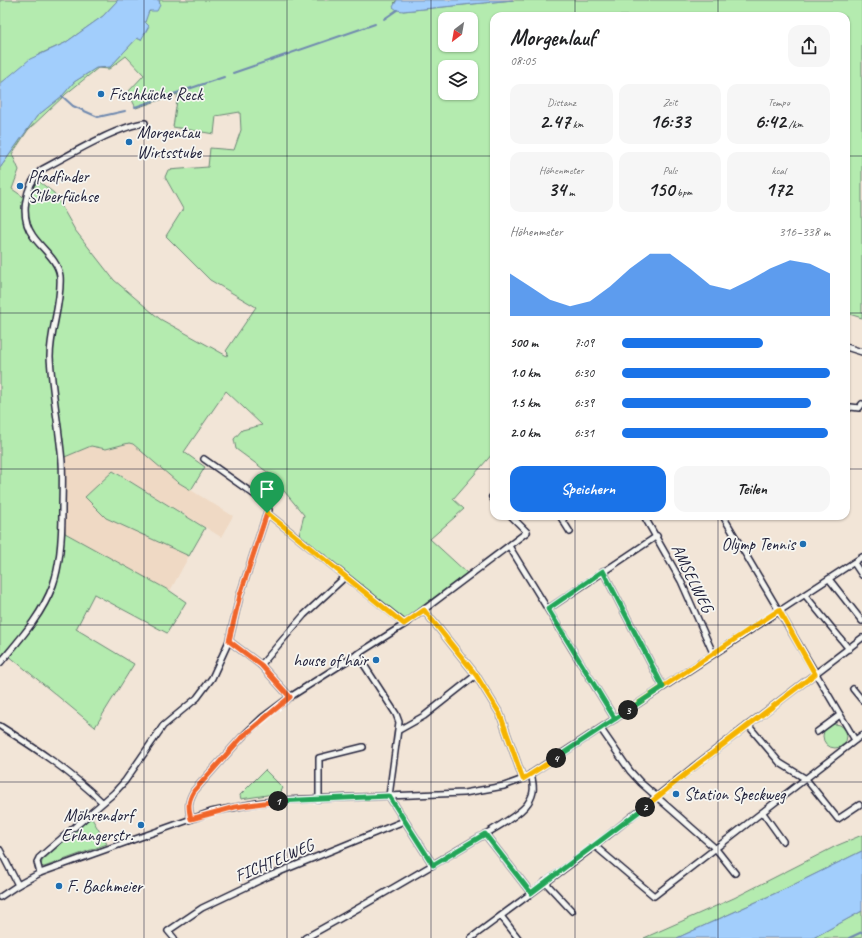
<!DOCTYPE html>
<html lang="de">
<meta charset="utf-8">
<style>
body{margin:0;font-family:Caveat,sans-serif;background:#f6f6f6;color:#202124;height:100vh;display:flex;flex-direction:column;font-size:15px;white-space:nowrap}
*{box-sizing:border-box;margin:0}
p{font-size:13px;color:#757577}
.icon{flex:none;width:22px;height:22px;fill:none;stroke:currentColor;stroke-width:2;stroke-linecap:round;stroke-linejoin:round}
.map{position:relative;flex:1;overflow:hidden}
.side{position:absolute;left:490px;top:12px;width:360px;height:508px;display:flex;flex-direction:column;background:#fff;border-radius:12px;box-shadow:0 1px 3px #0004}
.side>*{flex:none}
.needle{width:26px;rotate:211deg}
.tools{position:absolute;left:438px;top:12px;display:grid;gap:8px}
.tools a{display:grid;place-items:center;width:40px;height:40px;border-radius:8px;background:#fff;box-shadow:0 1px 3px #0004;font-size:20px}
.pin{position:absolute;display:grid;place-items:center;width:34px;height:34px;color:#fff;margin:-41px -17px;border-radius:50% 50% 50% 0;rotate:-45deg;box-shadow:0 0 4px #0007}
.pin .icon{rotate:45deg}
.km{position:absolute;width:20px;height:20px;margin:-10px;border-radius:50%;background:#222;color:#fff;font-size:11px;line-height:20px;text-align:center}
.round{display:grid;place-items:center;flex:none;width:42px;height:42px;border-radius:12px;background:#f6f6f6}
.headline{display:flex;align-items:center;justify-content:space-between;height:68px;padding:0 20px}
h1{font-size:22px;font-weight:700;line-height:30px}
.stats{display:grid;grid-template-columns:repeat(3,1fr);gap:6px;height:68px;padding:4px 20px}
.stats div{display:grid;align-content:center;border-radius:10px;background:#f6f6f6;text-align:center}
.stats b{font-size:20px;font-weight:700}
.stats small{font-size:11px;font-weight:400}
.stats p{font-size:11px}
.chart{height:112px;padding:8px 20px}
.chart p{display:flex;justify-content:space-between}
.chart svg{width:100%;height:72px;margin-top:4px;fill:#1a73e8;opacity:.7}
.cta{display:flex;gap:8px;margin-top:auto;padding:8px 20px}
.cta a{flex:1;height:46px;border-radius:12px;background:#1a73e8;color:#fff;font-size:16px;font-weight:700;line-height:46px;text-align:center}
.cta a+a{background:#f6f6f6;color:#202124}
ul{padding:0 20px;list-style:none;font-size:13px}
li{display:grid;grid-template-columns:64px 48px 1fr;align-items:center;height:30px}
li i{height:10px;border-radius:5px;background:#1a73e8}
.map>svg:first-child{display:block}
</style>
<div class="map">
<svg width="862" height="938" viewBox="0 0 862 938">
<rect width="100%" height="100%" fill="#f2e5d7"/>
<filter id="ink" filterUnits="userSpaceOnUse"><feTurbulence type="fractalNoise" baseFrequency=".025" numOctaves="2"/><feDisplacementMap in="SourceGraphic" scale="8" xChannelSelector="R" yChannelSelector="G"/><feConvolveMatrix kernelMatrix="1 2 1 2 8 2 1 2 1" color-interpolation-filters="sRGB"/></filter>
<g filter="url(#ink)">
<polygon fill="#efd9c4" points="129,443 133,444 176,481 233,516 221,537 114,471 106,518 189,556 170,591 65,533 60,459 91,446 106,449"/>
<g fill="#b4ebaf" stroke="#6b8675" fill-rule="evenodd">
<polygon points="0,0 118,0 103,16 65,43 40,54 0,84"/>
<path d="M159,0H397L394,3L403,11L513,0H862V318L846,313V16H494V452L453,499L464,509L430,539L467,573L405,619L299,535L304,515L270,474L236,449L234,439L242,430L262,425L226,391L184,452L205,467L191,490L176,481L133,444L129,443L106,449L91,446L60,459L65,533L170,591L186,602L167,633L94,594L76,629L134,664L95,727L8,655L0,659V168L37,116L62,96L74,82L96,68L110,67L137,38L141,40L147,13L160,5ZM445,19H471V45H445ZM126,56L144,75L128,92L136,108L178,94L173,127L214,134L216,116L240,112L241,130L234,150L210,148L208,167L168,170L165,177L183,209L166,236L210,280L256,307L226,351L228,353L227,356L160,319L114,280L75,230L54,193L36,179L25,198L12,189L19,170L12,154L28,130L66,94L98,68L109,69ZM445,67H471V93H445Z"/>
<polygon points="113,471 205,528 189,556 106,518 85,497"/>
<circle cx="835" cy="736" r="12"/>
<polygon points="265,770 283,788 280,793 241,799 240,795"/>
<polygon points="91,817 107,844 44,867 41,866 42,861"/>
<polygon points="862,835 862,851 787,888 677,938 644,938 734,898 836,846"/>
<polygon points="862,911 862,938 813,938"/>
</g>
<g fill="#a2cefc" stroke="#6f89af">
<polygon points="118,0 159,0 160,5 157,11 149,11 145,22 149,26 141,40 137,38 110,67 96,68 74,82 62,96 37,116 0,168 0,84 30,59 65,43 103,16"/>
<polygon points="397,0 513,0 403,11 397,10 393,7"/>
<polygon points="862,851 862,911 813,938 677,938 787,888"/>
</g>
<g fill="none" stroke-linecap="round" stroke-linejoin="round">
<g stroke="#6f89af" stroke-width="2">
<polyline points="384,19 397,10"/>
<polyline points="233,73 375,24"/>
<polyline points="62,96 73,106 98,117 125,111"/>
<polyline points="135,107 224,77"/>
<polyline points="849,938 862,932"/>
</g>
<g stroke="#22223b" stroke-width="8">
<g id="minor">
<polyline points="846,347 862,352"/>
<polyline points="846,410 851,407 859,408 862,404"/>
<polyline points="204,459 266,503 269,510 267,513 405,624"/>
<polyline points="492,497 494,500"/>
<polyline points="560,516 570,532"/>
<polyline points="644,516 681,581 713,653"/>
<polyline points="723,516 855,740"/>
<polyline points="509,546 615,719"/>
<polyline points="854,563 862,575"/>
<polyline points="603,571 663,687"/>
<polyline points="829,579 862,621"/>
<polyline points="805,595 849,649"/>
<polyline points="548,609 657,536"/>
<polyline points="424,610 476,675 500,714 523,779"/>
<polyline points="229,641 261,665 290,697"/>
<polyline points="357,654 396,714 399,722 389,796 433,865"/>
<path d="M0,663C20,639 42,615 53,585C61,562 62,536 62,511C62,495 63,478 62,462C59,427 52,392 50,357C50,330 62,303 60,276C58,260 42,249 33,236C19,217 25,186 41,170C68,156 117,126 145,123"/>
<polyline points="261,665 304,615 345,577"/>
<polyline points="853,689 862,700"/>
<polyline points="748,725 780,763 806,779 838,819 859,805"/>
<path d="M0,726C37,749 71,772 102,802"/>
<polyline points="601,729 630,771 641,783 716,849 735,873"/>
<polyline points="399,730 424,716 476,675"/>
<polyline points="817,732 840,715"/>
<polyline points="319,799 319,758 363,747"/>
<polyline points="763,813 783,841"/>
<path d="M191,819C188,807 188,801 194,791L242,737L263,717L290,697L405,624L527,532L511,516"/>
<polyline points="485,834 531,893"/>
<polyline points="595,846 654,896 862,735"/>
<polyline points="0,850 18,885"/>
<polyline points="40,873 37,862 39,858 114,793 125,781 163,726 197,698 212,678 229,641 240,595 267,513"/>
<polyline points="545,882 572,911"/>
<polyline points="0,897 18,885 40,873 211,812 257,803 285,800 464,793 504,786 523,779 862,557"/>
<polyline points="501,916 518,938"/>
<polyline points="174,938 168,931 202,908 267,877 404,821"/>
<path d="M305,938C360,908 414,876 468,844C483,835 520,816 528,803C535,793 534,786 531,774"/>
<polyline points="471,938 595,846 692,768 862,638"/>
</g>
</g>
<use href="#minor" stroke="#f6f6f2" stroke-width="5"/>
</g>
</g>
<g fill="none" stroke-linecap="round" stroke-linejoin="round" filter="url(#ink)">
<g stroke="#fff" stroke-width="8">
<path id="split-1" d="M267,513L240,595L229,641L261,665L290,697L242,737L194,791C188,801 188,807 191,819L235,807L278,801"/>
</g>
<g stroke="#fff" stroke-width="8">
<polyline id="split-2" points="278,801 389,796 433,865 485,834 531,893 645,807"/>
</g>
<g stroke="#fff" stroke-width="8">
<polyline id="split-3" points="628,710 779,610 815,674 698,764 645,807"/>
</g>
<g stroke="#fff" stroke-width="8">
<polyline id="split-4" points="556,758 663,687 603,571 548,609 615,719 628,710"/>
</g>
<g stroke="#fff" stroke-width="8">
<polyline id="split-5" points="267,513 404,624 424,610 476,675 500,714 523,779 556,758"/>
</g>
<use href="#split-1" stroke="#f0652b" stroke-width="5"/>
<use href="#split-2" stroke="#22a559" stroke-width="5"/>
<use href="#split-3" stroke="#f5b400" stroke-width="5"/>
<use href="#split-4" stroke="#22a559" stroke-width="5"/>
<use href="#split-5" stroke="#f5b400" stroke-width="5"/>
</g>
<path fill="none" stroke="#22223b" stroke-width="1" stroke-opacity="0.55" d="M144,0V938M287,0V938M431,0V938M575,0V16M718,0V16M0,156H494M846,156H862M0,313H494M846,313H862M0,469H494M846,469H862M575,516V938M718,516V938M0,625H862M0,782H862"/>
<g fill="#1f6fb2" stroke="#f6f6f2" stroke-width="1.5">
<circle cx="101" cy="94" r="4"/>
<circle cx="129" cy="142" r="4"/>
<circle cx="20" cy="186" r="4"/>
<circle cx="803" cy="544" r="4"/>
<circle cx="376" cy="660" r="4"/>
<circle cx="676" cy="794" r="4"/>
<circle cx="141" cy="825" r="4"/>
<circle cx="59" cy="886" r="4"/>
</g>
<g text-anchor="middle" stroke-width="3.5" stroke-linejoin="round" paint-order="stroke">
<g font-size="17" fill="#22223b" stroke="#f6f6f2" text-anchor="start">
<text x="109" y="100">Fischküche Reck</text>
<text x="137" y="138">Morgentau<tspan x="137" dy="20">Wirtsstube</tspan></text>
<text x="28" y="182">Pfadfinder<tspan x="28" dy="20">Silberfüchse</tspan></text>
<text x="795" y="550" text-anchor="end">Olymp Tennis</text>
<text x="368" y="666" text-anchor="end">house of hair</text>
<text x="684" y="800">Station Speckweg</text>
<text x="133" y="821" text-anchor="end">Möhrendorf<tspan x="133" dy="20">Erlangerstr.</tspan></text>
<text x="67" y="892">F. Bachmeier</text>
</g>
<g font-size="17" fill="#22223b" stroke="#f6f6f2">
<text transform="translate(693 578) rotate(64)" y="6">AMSELWEG</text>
<text transform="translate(274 860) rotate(-23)" y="6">FICHTELWEG</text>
</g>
</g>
</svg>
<div class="tools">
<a><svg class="needle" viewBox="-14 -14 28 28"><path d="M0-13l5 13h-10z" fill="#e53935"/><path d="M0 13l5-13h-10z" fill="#757577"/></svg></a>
<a><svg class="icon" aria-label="layers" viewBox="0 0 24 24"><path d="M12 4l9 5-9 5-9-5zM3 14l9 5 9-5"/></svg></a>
</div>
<div class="pin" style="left:267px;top:513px;background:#1e9e55"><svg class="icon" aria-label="arrive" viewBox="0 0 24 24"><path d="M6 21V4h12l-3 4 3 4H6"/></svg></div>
<b class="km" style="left:278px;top:801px">1</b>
<b class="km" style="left:645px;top:807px">2</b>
<b class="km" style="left:628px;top:710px">3</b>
<b class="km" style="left:556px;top:758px">4</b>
<section class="side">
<div class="headline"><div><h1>Morgenlauf</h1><p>08:05</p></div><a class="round"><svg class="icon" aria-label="share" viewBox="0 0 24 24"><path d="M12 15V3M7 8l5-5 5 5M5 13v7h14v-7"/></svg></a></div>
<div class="stats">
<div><p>Distanz</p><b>2.47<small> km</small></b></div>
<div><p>Zeit</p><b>16:33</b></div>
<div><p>Tempo</p><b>6:42<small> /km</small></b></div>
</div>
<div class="stats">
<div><p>Höhenmeter</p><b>34<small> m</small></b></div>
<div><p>Puls</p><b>150<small> bpm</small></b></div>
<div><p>kcal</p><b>172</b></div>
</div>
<div class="chart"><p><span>Höhenmeter</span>316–338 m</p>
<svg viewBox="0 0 160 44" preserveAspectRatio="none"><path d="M0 44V18L10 26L20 34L30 38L40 35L50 26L60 15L70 6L80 6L90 15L100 25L110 28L120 22L130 15L140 10L150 12L160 18V44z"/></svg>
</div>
<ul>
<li><b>500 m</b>7:09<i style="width:68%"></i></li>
<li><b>1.0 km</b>6:30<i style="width:100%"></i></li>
<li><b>1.5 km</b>6:39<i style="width:91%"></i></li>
<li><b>2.0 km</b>6:31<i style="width:99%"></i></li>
</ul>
<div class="cta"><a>Speichern</a><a>Teilen</a></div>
</section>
</div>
